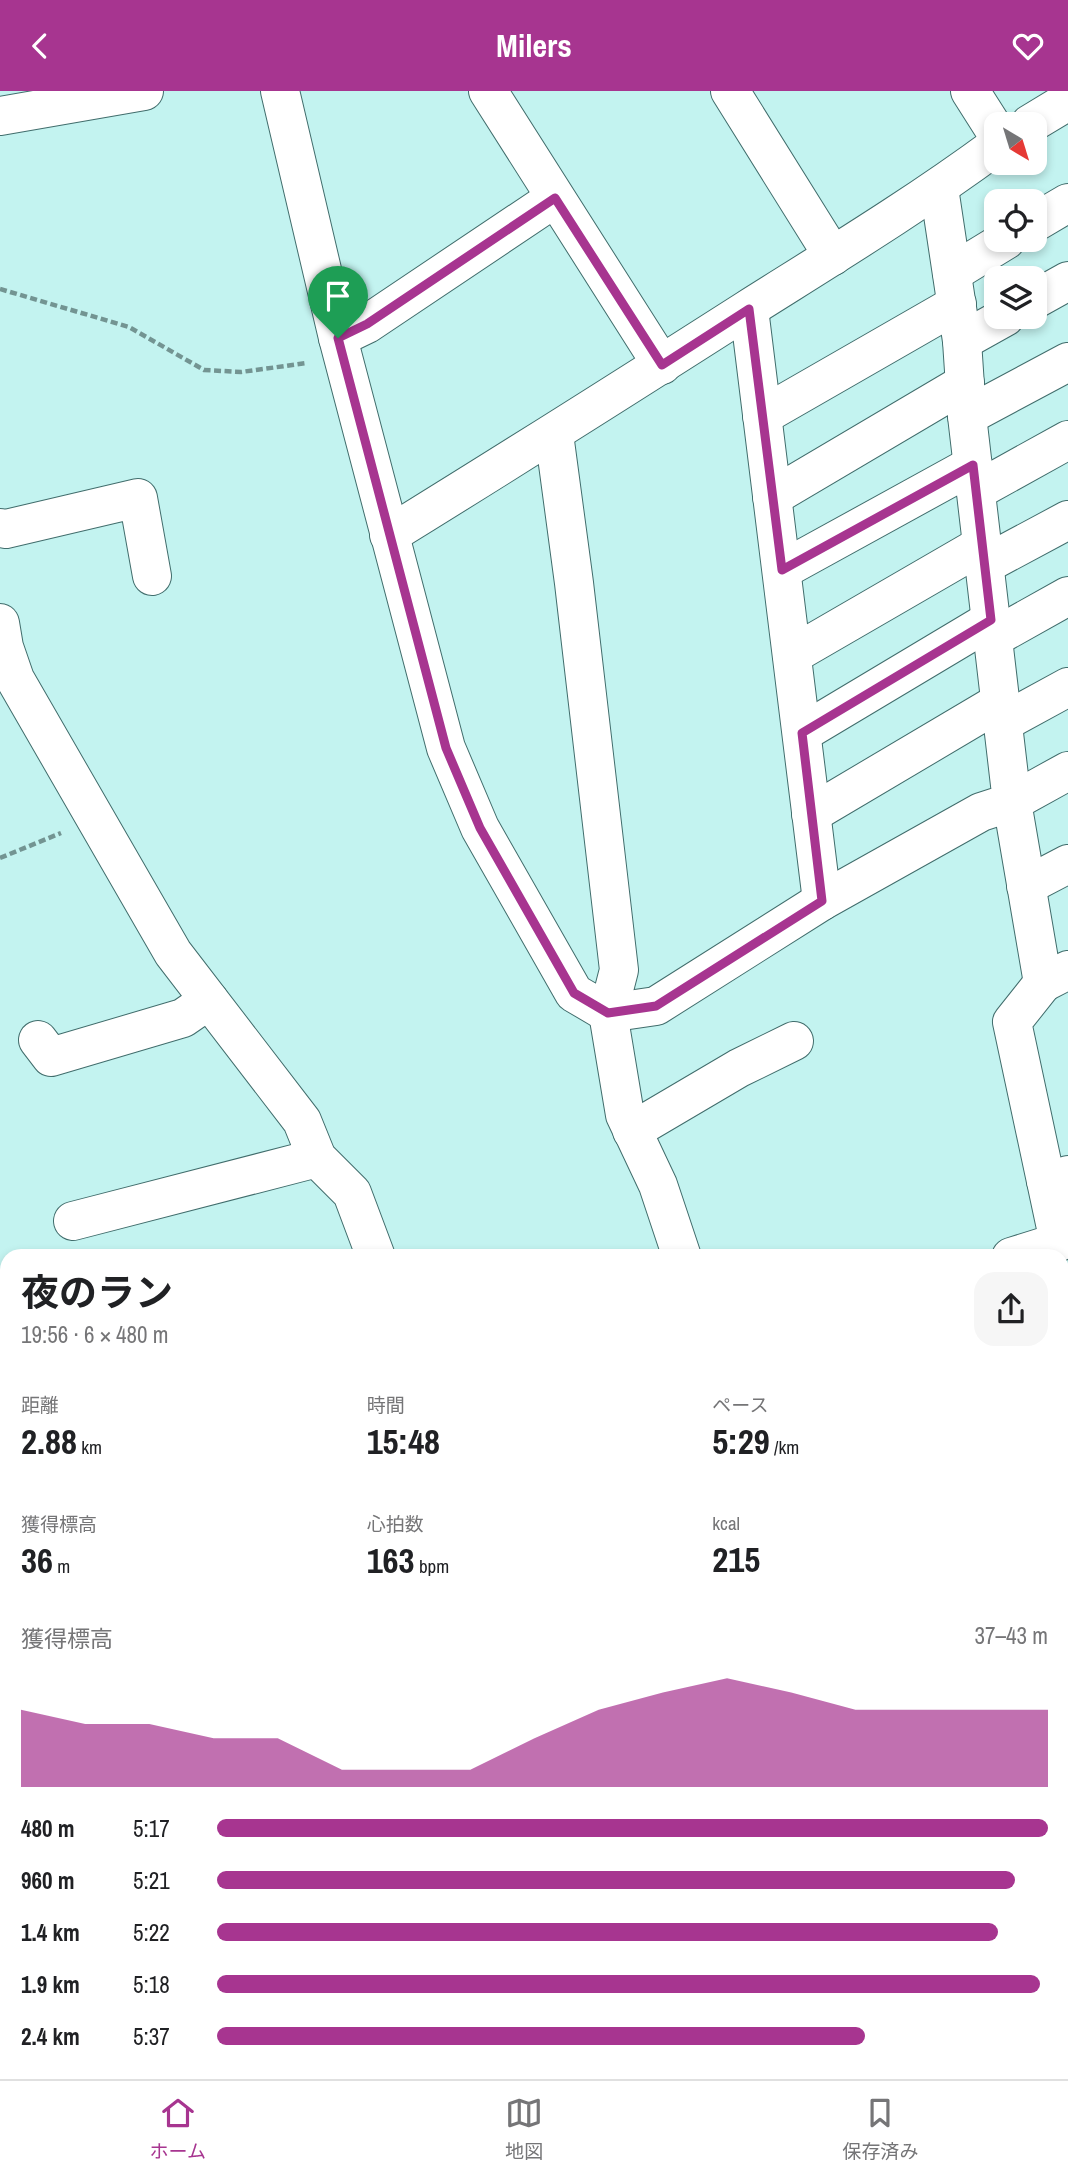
<!DOCTYPE html>
<html lang="ja">
<meta charset="utf-8">
<style>
body{margin:0;font-family:"Archivo Narrow","Noto Sans JP",sans-serif;background:#f6f6f6;color:#202124;height:100vh;display:flex;flex-direction:column;font-size:26px;white-space:nowrap}
*{box-sizing:border-box;margin:0}
p{font-size:23px;color:#757577}
.icon{flex:none;width:38px;height:38px;fill:none;stroke:currentColor;stroke-width:2;stroke-linecap:round;stroke-linejoin:round}
.map{position:relative;flex:1;overflow:hidden}
.side{position:absolute;left:0px;top:1158px;width:1069px;height:830px;display:flex;flex-direction:column;background:#fff;border-radius:21px 21px 0 0;box-shadow:0 4px 10px #0003}
.side>*{flex:none}
.needle{width:46px;rotate:142deg}
.controls{position:absolute;left:984px;top:21px;display:grid;gap:14px}
.controls a{display:grid;place-items:center;width:63px;height:63px;border-radius:14px;background:#fff;box-shadow:0 4px 10px #0003;font-size:35px}
.pin{position:absolute;display:grid;place-items:center;width:60px;height:60px;color:#fff;margin:-72px -30px;border-radius:50% 50% 50% 0;rotate:-45deg;box-shadow:0 0 7px #0007}
.pin .icon{rotate:45deg}
.round{display:grid;place-items:center;flex:none;width:74px;height:74px;border-radius:21px;background:#f6f6f6}
.summary{display:flex;align-items:center;justify-content:space-between;height:119px;padding:0 21px}
h1{font-size:38px;font-weight:700;line-height:52px}
.figures{display:grid;grid-template-columns:repeat(3,1fr);gap:10px;height:119px;padding:7px 21px}
.figures div{display:grid;align-content:center}
.figures b{font-size:35px;font-weight:700}
.figures small{font-size:19px;font-weight:400}
.figures p{font-size:19px}
.chart{height:196px;padding:14px 21px}
.chart p{display:flex;justify-content:space-between}
.chart svg{width:100%;height:126px;margin-top:7px;fill:#a73590;opacity:.7}
ul{padding:0 21px;list-style:none;font-size:23px}
li{display:grid;grid-template-columns:112px 84px 1fr;align-items:center;height:52px}
li i{height:18px;border-radius:9px;background:#a73590}
header{display:flex;justify-content:space-between;align-items:center;height:91px;padding:0 21px;background:#a73590;color:#fff;font-size:32px;font-weight:700}
.tab-bar{display:flex;justify-content:space-around;align-items:center;height:98px;border-top:2px solid #e0e0e0;background:#fff;font-size:19px;color:#757577}
.tab-bar a{display:grid;justify-items:center;gap:4px}
.tab-bar .on{color:#a73590}
.map>svg:first-child{display:block}
</style>
<header><svg class="icon" aria-label="back" viewBox="0 0 24 24"><path d="M15 5l-7 7 7 7"/></svg>Milers<svg class="icon" aria-label="heart" viewBox="0 0 24 24"><path d="M12 20l-8-8c-3-5 5-10 8-4 3-6 11-1 8 4z"/></svg></header>
<div class="map">
<svg width="1068" height="1988" viewBox="0 0 1068 1988">
<rect width="100%" height="100%" fill="#c3f3f0"/>
<g fill="none" stroke-linecap="round" stroke-linejoin="round">
<g stroke="#416d6c" stroke-width="40">
<g id="minor">
<polyline points="280,0 338,247 446,657 480,737 574,902 608,922 656,915 822,810 981,721 1012,711 967,325 962,250 939,97"/>
<polyline points="488,0 662,274"/>
<polyline points="730,0 833,165"/>
<polyline points="970,0 996,41"/>
<polyline points="0,25 144,0"/>
<polyline points="1030,33 1068,10"/>
<polyline points="1034,132 1068,112"/>
<polyline points="952,182 1006,149"/>
<polyline points="1034,209 1068,190"/>
<polyline points="749,218 822,810"/>
<polyline points="338,247 367,233 555,107"/>
<polyline points="962,250 1005,226"/>
<polyline points="762,325 957,213"/>
<polyline points="967,325 1068,271"/>
<polyline points="554,343 574,492 619,879 608,922 625,1024 658,1094 682,1166"/>
<polyline points="976,400 1068,349"/>
<polyline points="772,406 965,292"/>
<polyline points="0,437 6,438 138,407 152,485"/>
<path d="M389,444C509,370 629,294 748,218C832,165 916,114 996,55"/>
<polyline points="984,474 1068,429"/>
<polyline points="782,479 973,374"/>
<polyline points="0,532 4,556 15,588 173,862 302,1030 317,1067 352,1102 376,1166"/>
<polyline points="993,547 1068,505"/>
<polyline points="792,564 982,454"/>
<polyline points="1002,632 1068,596"/>
<polyline points="802,642 991,529"/>
<polyline points="1068,680 1012,711 1043,892 1068,879"/>
<polyline points="811,723 1000,611"/>
<polyline points="1026,795 1068,773"/>
<polyline points="1043,892 1012,931 1046,1090 1068,1084"/>
<polyline points="38,949 51,966 183,927 209,909"/>
<polyline points="632,1040 739,977 794,950"/>
<polyline points="73,1130 317,1067"/>
<polyline points="1011,1166 1059,1151 1046,1090"/>
<polyline points="0,1870 7,1905"/>
<polyline points="27,1981 29,1988"/>
<polyline points="826,1981 827,1988"/>
<polyline points="1004,1981 1005,1988"/>
<polyline points="331,1988 333,1981"/>
<polyline points="1047,1988 1068,1984"/>
</g>
</g>
<g stroke="#739492" stroke-width="4.5" stroke-dasharray="7 3.5" stroke-linecap="butt">
<polyline points="0,198 129,236 204,279 241,281 307,272"/>
<polyline points="0,767 61,742"/>
<polyline points="1062,1738 1068,1732"/>
<polyline points="0,1759 7,1758"/>
<polyline points="613,1981 614,1988"/>
</g>
<use href="#minor" stroke="#fff" stroke-width="38"/>
</g>
<g fill="none" stroke-linecap="round" stroke-linejoin="round">
<g stroke="#fff" stroke-width="14">
<polygon id="route" points="555,107 662,274 749,218 782,479 973,374 991,529 802,642 822,810 656,915 608,922 574,902 480,737 446,657 338,247 367,233"/>
</g>
<use href="#route" stroke="#a73590" stroke-width="9"/>
</g>
</svg>
<div class="controls">
<a><svg class="needle" viewBox="-14 -14 28 28"><path d="M0-13l5 13h-10z" fill="#e53935"/><path d="M0 13l5-13h-10z" fill="#757577"/></svg></a>
<a><svg class="icon" aria-label="locate" viewBox="0 0 24 24"><circle cx="12" cy="12" r="6"/><path d="M12 2v4M12 18v4M2 12h4M18 12h4"/></svg></a>
<a><svg class="icon" aria-label="layers" viewBox="0 0 24 24"><path d="M12 4l9 5-9 5-9-5zM3 14l9 5 9-5"/></svg></a>
</div>
<div class="pin" style="left:338px;top:247px;background:#1e9e55"><svg class="icon" aria-label="arrive" viewBox="0 0 24 24"><path d="M6 21V4h12l-3 4 3 4H6"/></svg></div>
<section class="side">
<div class="summary"><div><h1>夜のラン</h1><p>19:56 · 6 × 480 m</p></div><a class="round"><svg class="icon" aria-label="share" viewBox="0 0 24 24"><path d="M12 15V3M7 8l5-5 5 5M5 13v7h14v-7"/></svg></a></div>
<div class="figures">
<div><p>距離</p><b>2.88<small> km</small></b></div>
<div><p>時間</p><b>15:48</b></div>
<div><p>ペース</p><b>5:29<small> /km</small></b></div>
</div>
<div class="figures">
<div><p>獲得標高</p><b>36<small> m</small></b></div>
<div><p>心拍数</p><b>163<small> bpm</small></b></div>
<div><p>kcal</p><b>215</b></div>
</div>
<div class="chart"><p><span>獲得標高</span>37–43 m</p>
<svg viewBox="0 0 160 44" preserveAspectRatio="none"><path d="M0 44V17L10 22L20 22L30 27L40 27L50 38L60 38L70 38L80 27L90 17L100 11L110 6L120 11L130 17L140 17L150 17L160 17V44z"/></svg>
</div>
<ul>
<li><b>480 m</b>5:17<i style="width:100%"></i></li>
<li><b>960 m</b>5:21<i style="width:96%"></i></li>
<li><b>1.4 km</b>5:22<i style="width:94%"></i></li>
<li><b>1.9 km</b>5:18<i style="width:99%"></i></li>
<li><b>2.4 km</b>5:37<i style="width:78%"></i></li>
</ul>
</section>
</div>
<nav class="tab-bar">
<a class="on"><svg class="icon" aria-label="home" viewBox="0 0 24 24"><path d="M3 11l9-7 9 7M6 9v11h12V9"/></svg>ホーム</a>
<a><svg class="icon" aria-label="map" viewBox="0 0 24 24"><path d="M3 6l6-2 6 2 6-2v14l-6 2-6-2-6 2zM9 4v14M15 6v14"/></svg>地図</a>
<a><svg class="icon" aria-label="saved" viewBox="0 0 24 24"><path d="M7 4h10v16l-5-4-5 4z"/></svg>保存済み</a>
</nav>
